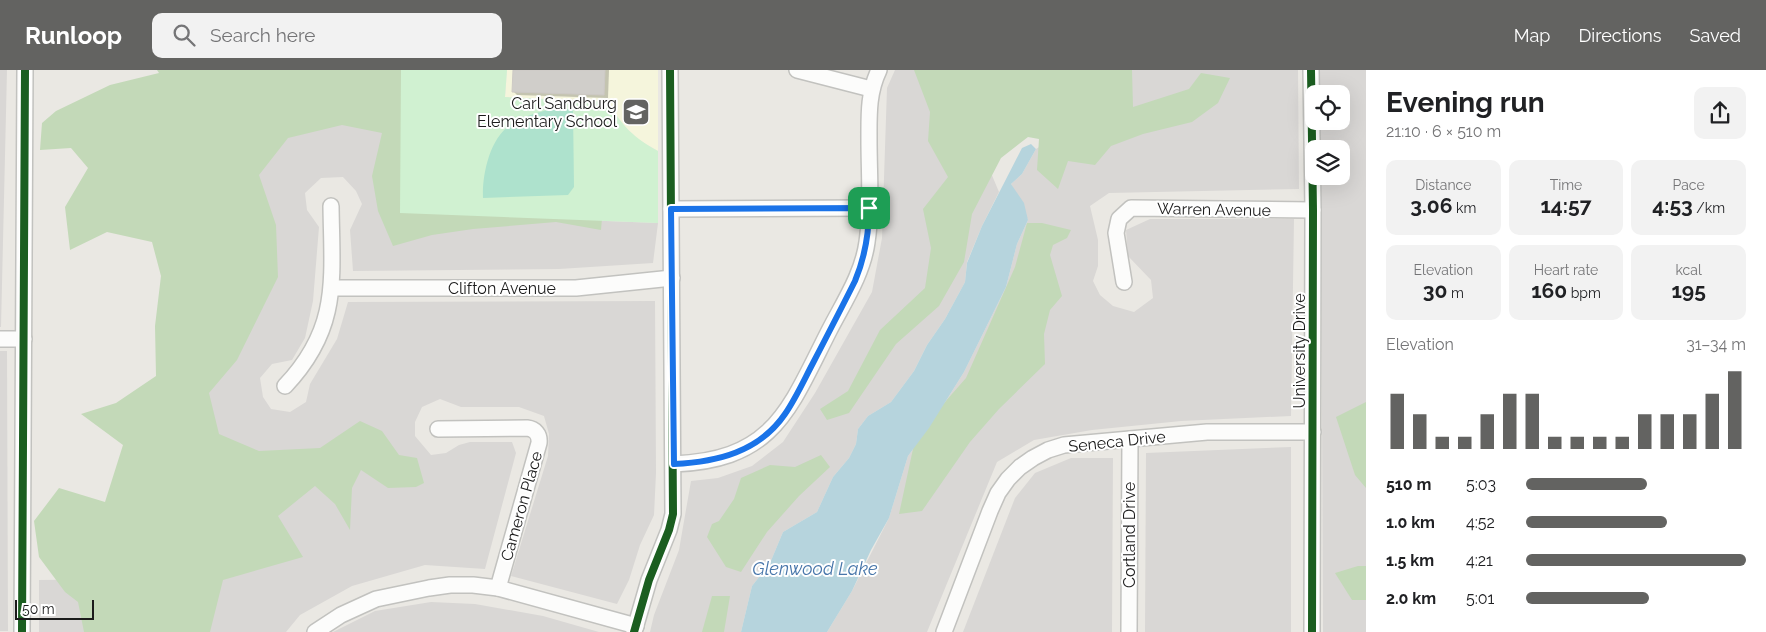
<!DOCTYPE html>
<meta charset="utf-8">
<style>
body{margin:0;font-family:Raleway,sans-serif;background:#f2f2f2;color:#202124;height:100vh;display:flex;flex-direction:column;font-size:19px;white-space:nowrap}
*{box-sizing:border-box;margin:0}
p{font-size:16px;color:#757577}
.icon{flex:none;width:28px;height:28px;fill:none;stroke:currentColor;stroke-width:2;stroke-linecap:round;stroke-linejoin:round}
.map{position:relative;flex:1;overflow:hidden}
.drawer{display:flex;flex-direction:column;background:#fff;width:400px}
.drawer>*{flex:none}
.fabs{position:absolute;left:1305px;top:15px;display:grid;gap:10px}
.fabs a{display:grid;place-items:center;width:45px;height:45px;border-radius:10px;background:#fff;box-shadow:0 5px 20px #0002;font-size:25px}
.scale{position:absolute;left:15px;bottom:12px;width:79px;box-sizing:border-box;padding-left:5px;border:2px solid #1b1b1b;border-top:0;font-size:14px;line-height:18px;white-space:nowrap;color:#1b1b1b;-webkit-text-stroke:4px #fff;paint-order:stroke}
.pin{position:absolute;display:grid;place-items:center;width:42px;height:42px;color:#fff;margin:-21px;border-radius:10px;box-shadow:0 2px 8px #0006}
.round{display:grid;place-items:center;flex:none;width:52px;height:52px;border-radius:10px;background:#f2f2f2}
.headline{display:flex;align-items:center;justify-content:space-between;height:85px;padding:0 20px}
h1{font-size:28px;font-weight:700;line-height:38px}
.figures{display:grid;grid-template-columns:repeat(3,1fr);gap:8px;height:85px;padding:5px 20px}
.figures div{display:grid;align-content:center;border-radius:10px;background:#f2f2f2;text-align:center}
.figures b{font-size:21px;font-weight:700}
.figures small{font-size:14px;font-weight:400}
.figures p{font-size:14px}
.chart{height:140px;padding:10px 20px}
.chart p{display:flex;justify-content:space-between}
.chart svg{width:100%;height:90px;margin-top:5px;stroke:#636361;stroke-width:6}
ul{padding:0 20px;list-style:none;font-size:16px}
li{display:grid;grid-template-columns:80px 60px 1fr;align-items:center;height:38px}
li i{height:12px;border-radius:6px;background:#636361}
header{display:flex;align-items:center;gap:30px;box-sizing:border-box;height:70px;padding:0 25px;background:#636361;color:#fff}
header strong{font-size:24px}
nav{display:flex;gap:28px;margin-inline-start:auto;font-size:18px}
.search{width:350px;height:45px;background:#f2f2f2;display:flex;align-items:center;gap:12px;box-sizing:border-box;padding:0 18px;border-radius:10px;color:#757577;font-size:19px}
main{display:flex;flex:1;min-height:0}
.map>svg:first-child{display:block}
</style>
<header>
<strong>Runloop</strong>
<div class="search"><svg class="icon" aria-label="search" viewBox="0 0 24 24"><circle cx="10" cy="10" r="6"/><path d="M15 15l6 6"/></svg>Search here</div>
<nav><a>Map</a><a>Directions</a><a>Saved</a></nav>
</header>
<main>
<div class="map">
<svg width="1366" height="562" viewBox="0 0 1366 562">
<rect width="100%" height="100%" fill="#eae8e3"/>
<g fill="#d9d7d5">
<polygon points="0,0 7,0 1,257 0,257"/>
<polygon points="895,0 972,0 959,27 999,122 982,156 967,192 965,212 945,249 927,275 914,301 891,332 868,346 858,359 856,374 849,388 833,407 817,442 783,462 770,493 752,516 741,562 650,562 654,545 679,480 691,411 718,408 752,396 783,372 815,323 872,222 882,168 887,18"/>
<polygon points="1092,0 1298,0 1299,119 1109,123 1090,136 1098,170 1098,196 1093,211 1100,225 1113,236 1134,242 1153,228 1151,210 1128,186 1126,160 1150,149 1294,149 1291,346 1181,351 1092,360 1034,370 997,392 927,562 827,562 852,521 889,448 908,386 929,358 964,302 1006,217 1017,174 1028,150 1011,114 1022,104 1036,79 1076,54"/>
<polygon points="1320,0 1366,0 1366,562 1323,562 1321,106 1341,106 1341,79 1321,79 1320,51 1341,51 1341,24 1320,24"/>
<polygon points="216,37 401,37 400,143 658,153 653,193 559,199 353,201 350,160 362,134 356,121 343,107 321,108 305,123 307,140 319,157 313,231 305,268 292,290 272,294 260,308 263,327 271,339 290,342 306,332 310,314 337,269 348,232 655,231 656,403 654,445 640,475 629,510 617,534 511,506 548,386 549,364 544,346 519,337 461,337 440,329 422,337 415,352 415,366 431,385 446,383 459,375 470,372 512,372 516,383 485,499 425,495 352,516 300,545 286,562 174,562 173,371"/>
<polygon points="0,281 7,281 8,561 0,561"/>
<polygon points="1291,377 1291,562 1145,562 1146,383"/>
<polygon points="1071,388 1113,388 1112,562 963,562 1015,428 1035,403"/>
<polygon points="136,509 136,562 39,562 39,510"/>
<polygon points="431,532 475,534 543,546 599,562 333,562 375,541"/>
</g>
<polygon fill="#f5f5dc" points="507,0 658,0 658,81 639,70 620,52 608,32 505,27"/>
<g fill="#c3d9b8">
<polygon points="157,0 408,0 603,136 601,160 556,152 473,159 432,165 393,176 378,141 372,106 382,63 342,55 288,68 259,105 276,155 278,207 237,290 209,323 219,364 259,381 320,378 360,351 382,361 399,385 417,388 424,413 416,417 388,418 361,400 352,418 350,460 335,434 315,416 278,446 303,487 223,510 210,562 84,562 78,532 65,522 39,487 34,451 59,418 105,432 123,375 81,344 116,333 156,306 155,256 161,206 152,172 107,162 70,180 65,137 88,98 71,78 40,80 42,53 56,41 110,15 159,3"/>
<polygon points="914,0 1132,0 1133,37 1189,19 1201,3 1230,8 1218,33 1192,52 1143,64 1111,76 1095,95 1068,91 1058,119 1037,100 1039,69 1028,67 1001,88 972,144 964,192 939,236 896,274 849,343 827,350 820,339 848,321 880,260 925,218 931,178 923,139 948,107 928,71 930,42"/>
<polygon points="1027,153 1042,153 1071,160 1067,168 1053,175 1050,185 1062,226 1050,240 1044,264 1045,294 999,339 970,372 922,441 899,444 916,365 966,308 1015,197"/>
<polygon points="1366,332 1366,418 1355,405 1336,347"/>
<polygon points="821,385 830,397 799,426 767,462 741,502 726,497 707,467 712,454 719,451 734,429 741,408 770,395 795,397"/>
<polygon points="1358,496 1366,496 1366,530 1352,530 1335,503"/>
<polygon points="712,526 730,526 724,562 702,562"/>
</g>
<path fill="#d0f1d1" d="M401,0H507L505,27L608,32C623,57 633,67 658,81V153L400,143Z"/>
<path fill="#aee2cd" d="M550,39H573L574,117L568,125L483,128C482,104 490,66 513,53C524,46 537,43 550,39Z"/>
<polygon fill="#b6d4dd" points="1031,74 1036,79 1022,104 1011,114 1024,133 1028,150 1017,174 1006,217 964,302 929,358 908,386 889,448 871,480 852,521 827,562 741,562 752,516 770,493 783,462 817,442 833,407 849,388 856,374 858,359 868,346 891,332 914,301 927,275 945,249 965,212 967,193 982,156 1022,78"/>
<polygon fill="#0003" points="514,0 609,0 608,28 517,25 513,21"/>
<polygon fill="#d0ceca" stroke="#cdc9c5" points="513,0 605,0 604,25 512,22"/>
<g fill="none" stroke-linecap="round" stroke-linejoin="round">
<g stroke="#c2c2bf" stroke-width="18">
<g id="minor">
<polyline points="797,0 871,19"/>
<polyline points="1311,0 1313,140 1312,562"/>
<polyline points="671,139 869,138"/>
<polyline points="1124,212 1116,163 1119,149 1131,138 1313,140"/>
<polyline points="332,218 576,218 672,208"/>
<polyline points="0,269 24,269"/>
<path d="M285,316C340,258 332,210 331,136"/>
<path d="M438,359L527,358C535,359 540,364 539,373L498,518"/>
<path d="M674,394C775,390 789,339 830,259C844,232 863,203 867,172C872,139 869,104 869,70C869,45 868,23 879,0"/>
<polyline points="22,562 25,0"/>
<polyline points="315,562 341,545 376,529 429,518 450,515 473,515 498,518 636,556"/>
<polyline points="634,562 649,510 669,460 673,444 670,0"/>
<polyline points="944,562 990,441 998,423 1008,409 1020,397 1033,388 1048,380 1064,375 1207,362 1313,362"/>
<polyline points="1129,562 1130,369"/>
</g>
</g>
<use href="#minor" stroke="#fcfcfb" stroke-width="15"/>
<g stroke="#fff" stroke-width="11">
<g id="cycleway">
<polyline points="1311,0 1313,140 1312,562"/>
<polyline points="22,562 25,0"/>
<polyline points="634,562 649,510 669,460 673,444 670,0"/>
</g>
</g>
<use href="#cycleway" stroke="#1b5e20" stroke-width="8"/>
</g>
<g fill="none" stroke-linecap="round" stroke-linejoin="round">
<g stroke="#fff" stroke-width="10">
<path id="route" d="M869,138C869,165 865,187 855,211C841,239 827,266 813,293C804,310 796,328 785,344C759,382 717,392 674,394L671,139Z"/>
</g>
<use href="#route" stroke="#1a73e8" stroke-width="6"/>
</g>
<defs>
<g id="school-square" transform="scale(1.4375)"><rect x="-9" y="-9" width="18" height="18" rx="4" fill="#636361" stroke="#fff"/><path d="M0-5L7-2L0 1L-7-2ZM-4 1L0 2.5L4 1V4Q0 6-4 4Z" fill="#fff"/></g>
</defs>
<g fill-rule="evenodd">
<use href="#school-square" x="636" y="42"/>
</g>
<g text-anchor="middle" stroke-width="4" stroke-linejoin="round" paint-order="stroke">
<g font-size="16" fill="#1b1b1b" stroke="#fff" text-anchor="end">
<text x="617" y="39">Carl Sandburg<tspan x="617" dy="18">Elementary School</tspan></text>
</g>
<g font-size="16" fill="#1b1b1b" stroke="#fff">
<text transform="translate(1214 139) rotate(1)" y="6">Warren Avenue</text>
<text x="502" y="224">Clifton Avenue</text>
<text transform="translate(1299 281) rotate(-90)" y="6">University Drive</text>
<text transform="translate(1117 371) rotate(-6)" y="6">Seneca Drive</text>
<text transform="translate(521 436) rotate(-74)" y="6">Cameron Place</text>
<text transform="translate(1129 465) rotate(-90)" y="6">Cortland Drive</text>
</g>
<g font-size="18" font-style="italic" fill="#4876aa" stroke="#fff">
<text x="815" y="505">Glenwood Lake</text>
</g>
</g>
</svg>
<div class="fabs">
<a><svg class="icon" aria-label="locate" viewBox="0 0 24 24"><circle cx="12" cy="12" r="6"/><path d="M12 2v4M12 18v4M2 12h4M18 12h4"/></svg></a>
<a><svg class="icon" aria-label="layers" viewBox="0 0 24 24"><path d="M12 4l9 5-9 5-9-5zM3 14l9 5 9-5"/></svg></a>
</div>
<div class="scale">50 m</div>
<div class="pin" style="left:869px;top:138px;background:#1e9e55"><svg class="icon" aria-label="arrive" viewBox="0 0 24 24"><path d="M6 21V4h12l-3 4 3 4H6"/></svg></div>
</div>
<section class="drawer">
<div class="headline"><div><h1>Evening run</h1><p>21:10 · 6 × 510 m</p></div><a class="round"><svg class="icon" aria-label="share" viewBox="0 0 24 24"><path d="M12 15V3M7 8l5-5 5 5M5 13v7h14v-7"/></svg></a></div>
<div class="figures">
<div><p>Distance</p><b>3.06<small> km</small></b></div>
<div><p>Time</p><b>14:57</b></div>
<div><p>Pace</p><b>4:53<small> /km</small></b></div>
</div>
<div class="figures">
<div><p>Elevation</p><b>30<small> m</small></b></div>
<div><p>Heart rate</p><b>160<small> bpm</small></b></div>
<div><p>kcal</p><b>195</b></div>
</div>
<div class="chart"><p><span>Elevation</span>31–34 m</p>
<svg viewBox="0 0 160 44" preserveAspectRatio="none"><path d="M5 44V17M15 44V27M25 44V38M35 44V38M45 44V27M55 44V17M65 44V17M75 44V38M85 44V38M95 44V38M105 44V38M115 44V27M125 44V27M135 44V27M145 44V17M155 44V6"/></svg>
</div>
<ul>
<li><b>510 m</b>5:03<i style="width:55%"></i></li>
<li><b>1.0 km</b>4:52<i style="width:64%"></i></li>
<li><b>1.5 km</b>4:21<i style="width:100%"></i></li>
<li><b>2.0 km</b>5:01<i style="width:56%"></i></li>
</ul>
</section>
</main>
